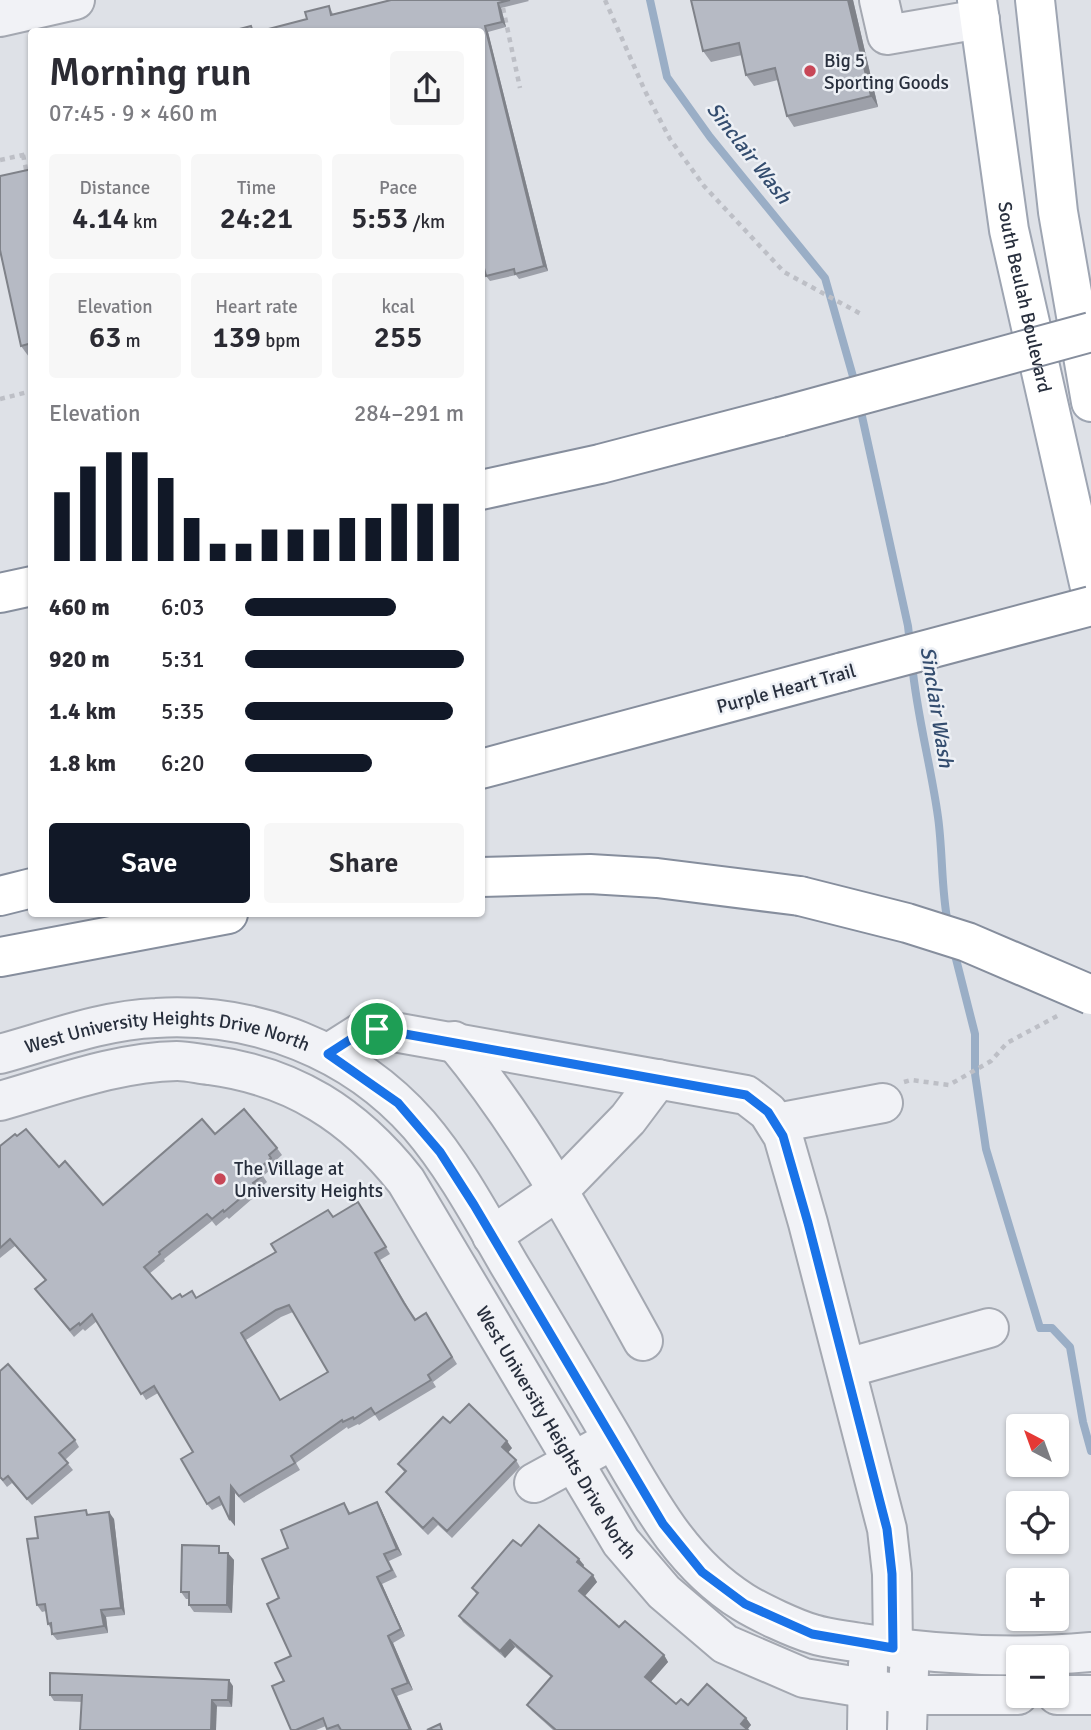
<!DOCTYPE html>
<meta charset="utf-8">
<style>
body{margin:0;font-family:Signika,sans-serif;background:#f7f7f7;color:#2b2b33;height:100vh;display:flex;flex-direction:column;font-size:26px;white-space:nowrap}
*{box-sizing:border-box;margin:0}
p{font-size:23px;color:#7c7c81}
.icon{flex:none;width:38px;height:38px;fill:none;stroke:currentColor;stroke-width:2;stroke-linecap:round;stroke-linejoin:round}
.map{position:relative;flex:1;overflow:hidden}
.side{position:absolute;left:28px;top:28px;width:457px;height:889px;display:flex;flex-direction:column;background:#fff;border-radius:7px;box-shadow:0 2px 5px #0004}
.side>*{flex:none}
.needle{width:46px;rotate:319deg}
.tools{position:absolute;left:1006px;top:1414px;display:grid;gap:14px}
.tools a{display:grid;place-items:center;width:63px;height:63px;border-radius:7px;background:#fff;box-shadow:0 2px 5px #0004;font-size:35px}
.pin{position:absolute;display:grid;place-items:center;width:60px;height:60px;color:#fff;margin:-30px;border:4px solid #fff;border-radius:50%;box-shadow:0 2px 7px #0007}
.round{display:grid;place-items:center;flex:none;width:74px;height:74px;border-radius:7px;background:#f7f7f7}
.overview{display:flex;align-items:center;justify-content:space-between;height:119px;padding:0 21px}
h1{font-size:38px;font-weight:600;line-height:52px}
.figures{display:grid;grid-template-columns:repeat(3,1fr);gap:10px;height:119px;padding:7px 21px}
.figures div{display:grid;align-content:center;border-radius:7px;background:#f7f7f7;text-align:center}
.figures b{font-size:30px;font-weight:600}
.figures small{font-size:19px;font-weight:400}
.figures p{font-size:19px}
.chart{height:196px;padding:14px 21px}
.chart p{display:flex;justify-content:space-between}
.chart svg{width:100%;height:126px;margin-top:7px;stroke:#111827;stroke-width:6}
.action{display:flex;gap:14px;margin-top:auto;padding:14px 21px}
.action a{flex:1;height:80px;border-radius:7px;background:#111827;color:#fff;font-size:28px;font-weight:600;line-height:80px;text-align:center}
.action a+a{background:#f7f7f7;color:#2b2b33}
ul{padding:0 21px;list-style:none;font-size:23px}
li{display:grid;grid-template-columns:112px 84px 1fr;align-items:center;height:52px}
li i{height:18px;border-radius:9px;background:#111827}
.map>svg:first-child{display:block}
</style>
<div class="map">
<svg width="1091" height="1730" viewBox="0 0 1091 1730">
<rect width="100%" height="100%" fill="#dee1e7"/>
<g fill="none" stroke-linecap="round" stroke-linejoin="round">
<g stroke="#9aaec6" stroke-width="8">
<polyline points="650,0 667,77 710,137 825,278 856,387"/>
<polyline points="860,407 908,626 910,644"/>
<path d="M912,664C917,716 931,766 938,817C943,853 941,889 948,924"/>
<polyline points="954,951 975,1034 975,1074 986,1149 1040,1328 1052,1328 1070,1347 1083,1422 1091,1451"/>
</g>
<g stroke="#a4a8b1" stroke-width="42">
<g id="minor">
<polyline points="879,0 887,35 980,19"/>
<polyline points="0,17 75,0"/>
<path d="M454,1041C530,1133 586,1238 643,1341"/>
<polyline points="329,1053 362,1032 377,1029 746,1095 768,1112 783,1136 808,1223 887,1529 892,1574 893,1648"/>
<path id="s1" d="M0,1054C51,1040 103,1020 156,1018C255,1012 353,1050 419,1125C455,1167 482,1218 510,1266C544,1322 577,1378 610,1434C647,1497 679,1562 743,1602C759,1612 795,1629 813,1634C828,1639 845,1640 861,1643C937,1655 1015,1659 1091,1652"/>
<path id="s2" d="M0,1101C57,1085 117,1062 177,1061C188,1061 199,1064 209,1065C293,1076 354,1115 406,1181L621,1542L664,1592L725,1644L804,1678L907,1695H1018"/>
<polyline points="777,1123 883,1103"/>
<polyline points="492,1236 559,1190 628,1119 658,1079"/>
<polyline points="847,1368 989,1328"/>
<polyline points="534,1483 596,1449"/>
<polyline points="1057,1695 1091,1695"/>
<polyline points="867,1730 868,1664"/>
<polyline points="907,1730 909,1670"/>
</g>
</g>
<g stroke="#9ea5b2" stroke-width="42">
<g id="major">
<path id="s3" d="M977,0L1009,230L1091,592"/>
<polyline points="1035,0 1058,212 1091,402"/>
</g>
</g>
<g stroke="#868e9d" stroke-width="42">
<g id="highway">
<polyline points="481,490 600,464 780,417"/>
<polyline points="0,593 32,586"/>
<polyline points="481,769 843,672"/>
<polyline points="481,877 590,874 657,878 800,896"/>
<polyline points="0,896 32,888"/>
<polyline points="0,957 228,914"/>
</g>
</g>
<g stroke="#bdbfc6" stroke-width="4.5" stroke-dasharray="5 5" stroke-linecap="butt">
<polyline points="605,0 645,91 670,139 704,186 784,272 861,314"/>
<polyline points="503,8 520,88"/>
<polyline points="23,155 29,183 32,183"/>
<polyline points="0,160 32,153"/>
<polyline points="0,399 32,391"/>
<polyline points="904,1082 911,1080 949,1085 991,1061 1007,1043 1059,1015"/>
</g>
<use href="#minor" stroke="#f1f2f6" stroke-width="38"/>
<use href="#major" stroke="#fff" stroke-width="38"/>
<use href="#highway" stroke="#fff" stroke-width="38"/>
<g stroke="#868e9d" stroke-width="42" stroke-linecap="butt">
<g id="highway-bridge">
<polyline points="780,417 1091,332"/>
<polyline points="843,672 1091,606"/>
<polyline points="800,896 907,923 967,942 1091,995"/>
</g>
</g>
<use href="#highway-bridge" stroke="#fff" stroke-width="38"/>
</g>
<g fill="#9da0a9" fill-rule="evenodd">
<polygon points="391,0 528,0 529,1 501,8 506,27 488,32 548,271 519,279 516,275 490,281 486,276 484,269 481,266 481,32 307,19 329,6 333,14"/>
<polygon points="691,0 853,0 878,107 794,127 787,116 778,80 754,86 746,75 742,55 711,62 703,51"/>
<polygon points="32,169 32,357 29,357 21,346 0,252 0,176"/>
<path d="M215,1134L277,1148L282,1155L274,1162L276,1165L263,1176L267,1182L258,1190L259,1193L229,1219L227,1217L216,1226L212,1221L164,1259L165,1261L149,1274L172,1299L182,1297L197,1298L276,1252L358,1202L390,1254L380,1260L409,1309L416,1319L426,1313L457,1364L433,1382L436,1387L379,1421L375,1415L359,1425L358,1424L348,1429L347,1427L296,1463L300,1470L244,1503L235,1493V1526L222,1505L212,1510L207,1504L193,1452L158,1393L146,1400L97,1321L85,1331L83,1329L74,1337L35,1289L46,1281L15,1246L0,1258V1146L17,1136L59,1167L103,1205ZM293,1312L328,1372L280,1400L246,1340L281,1317Z"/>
<polygon points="0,1371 75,1440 79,1447 65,1460 73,1470 32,1505 12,1483 7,1487 0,1478"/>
<polygon points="450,1423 512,1448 508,1452 516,1460 520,1467 452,1538 438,1525 428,1535 391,1499 386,1492 405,1473 398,1464"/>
<polygon points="377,1502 381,1509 402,1555 389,1561 397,1577 382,1584 405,1636 393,1643 413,1690 397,1696 412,1730 328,1730 326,1726 316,1730 291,1730 284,1681 291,1656 279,1598 288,1548 344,1503 351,1514"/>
<polygon points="90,1515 114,1519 125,1615 106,1617 108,1633 57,1640 52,1634 51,1629 48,1624 46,1611 42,1612 37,1605 38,1538"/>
<polygon points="521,1546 584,1565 583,1567 597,1582 585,1596 619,1627 664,1655 668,1662 650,1682 676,1704 688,1705 746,1718 751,1725 747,1729 748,1730 553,1730 532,1711 527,1705 551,1677 515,1647 505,1658 463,1622 459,1616 477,1595 472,1588"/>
<polygon points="224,1553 234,1560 232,1613 194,1612 189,1605 189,1599 186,1599 181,1592"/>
<polygon points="233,1686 232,1707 54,1701 50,1695"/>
</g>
<g fill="#7f8289">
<polygon points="848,0 853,0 878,107 871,96"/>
<polygon points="498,3 501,8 506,27 502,22"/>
<polygon points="485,26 488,32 548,271 544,266"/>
<polygon points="507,1441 512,1448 507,1454 502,1447"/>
<polygon points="231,1486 235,1493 235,1526 230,1520"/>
<polygon points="377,1502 381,1509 402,1555 397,1549"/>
<polygon points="109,1512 114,1519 125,1615 121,1608"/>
<polygon points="228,1553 234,1560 232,1613 227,1605"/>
<polygon points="579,1559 584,1565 582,1569 577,1562"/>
<polygon points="593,1575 597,1582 583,1598 579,1591"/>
<polygon points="377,1577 382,1584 405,1636 401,1629"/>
<polygon points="101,1610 106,1617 108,1633 104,1626"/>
<polygon points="388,1636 393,1643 413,1690 408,1683"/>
<polygon points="510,1640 515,1647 505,1658 500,1651"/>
<polygon points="664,1655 668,1662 649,1684 645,1677"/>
<polygon points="229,1680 233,1686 232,1707 228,1700"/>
<polygon points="392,1689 397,1696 412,1730 410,1730"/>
<polygon points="212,1700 217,1706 216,1730 211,1730"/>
<polygon points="746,1718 751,1725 747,1730 741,1724"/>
</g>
<g fill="#b6bac4" stroke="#7f8289" stroke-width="2" fill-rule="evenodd">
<polygon points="391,0 510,0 498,3 502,22 485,26 544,266 515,274 514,269 486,276 483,264 481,264 481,32 257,32 307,19 305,12 329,6 331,15"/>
<polygon points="691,0 848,0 871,96 787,116 775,68 746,75 739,43 703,51"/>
<polygon points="251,26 253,32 228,32"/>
<polygon points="32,169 32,343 21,346 0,250 0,176"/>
<path d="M244,1109L277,1148L269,1155L271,1158L258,1170L262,1176L253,1183L255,1186L224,1212L223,1210L212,1219L207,1214L159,1252L160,1254L144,1267L172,1299L180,1294L182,1297L192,1291L196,1298L276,1252L271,1244L328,1210L333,1217L358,1202L386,1247L375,1253L404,1303L415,1320L426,1313L452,1357L428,1375L431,1380L375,1414L371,1408L354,1419L353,1417L343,1422L342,1420L291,1456L295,1463L239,1496L231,1486L230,1520L219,1497L207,1504L181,1459L193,1452L154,1386L141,1394L92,1314L80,1325L79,1323L70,1330L35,1289L46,1280L10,1239L0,1248V1146L15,1134L17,1136L26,1129L59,1167L65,1161L103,1205L202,1119L215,1134ZM289,1305L328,1372L280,1400L241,1333L276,1310Z"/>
<polygon points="8,1364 75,1440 59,1453 68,1463 27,1499 8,1476 3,1480 0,1477 0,1371"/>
<polygon points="469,1404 507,1441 502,1447 516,1460 447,1531 433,1518 423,1528 386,1492 406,1471 398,1464 443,1417 450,1423"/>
<polygon points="377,1502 397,1549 384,1554 392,1570 377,1577 401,1629 388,1636 408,1683 392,1689 410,1730 341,1730 338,1725 327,1729 323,1718 296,1730 291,1730 272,1686 284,1681 275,1663 291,1656 267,1604 279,1598 262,1559 288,1548 281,1530 344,1503 349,1514"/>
<polygon points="86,1510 87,1515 109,1512 121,1608 101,1610 104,1626 52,1634 51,1623 48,1624 45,1604 37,1605 27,1539 38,1538 35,1517"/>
<polygon points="539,1525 579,1559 577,1562 593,1575 579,1591 619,1627 625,1621 664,1655 645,1677 676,1704 681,1699 688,1705 707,1684 746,1718 741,1724 748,1730 556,1730 527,1705 552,1676 510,1640 500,1651 459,1616 478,1593 472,1588 513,1540 521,1546"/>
<polygon points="182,1545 219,1546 219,1553 228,1553 227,1605 189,1605 189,1592 181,1592"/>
<polygon points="50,1673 229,1680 228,1700 212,1700 211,1730 80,1730 82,1695 50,1695"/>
<polygon points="440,1724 442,1730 427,1730"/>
</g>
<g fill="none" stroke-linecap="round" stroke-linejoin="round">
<g stroke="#fff" stroke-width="14">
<polygon id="route" points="377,1029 746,1095 768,1112 783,1136 808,1223 887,1529 892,1574 893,1648 812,1634 745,1604 702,1572 663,1524 474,1205 440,1152 398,1103 328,1054 362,1032"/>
</g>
<use href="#route" stroke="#1a73e8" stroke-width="9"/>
</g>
<g fill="#c84757" stroke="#edf0f5" stroke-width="2.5">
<circle cx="810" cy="71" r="7"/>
<circle cx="220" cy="1179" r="7"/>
</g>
<g text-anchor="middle" stroke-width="5" stroke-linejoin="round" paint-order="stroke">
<g font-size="19" fill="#282f3d" stroke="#edf0f5" text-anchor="start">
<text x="824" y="67">Big 5<tspan x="824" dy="22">Sporting Goods</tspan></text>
<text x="234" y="1175">The Village at<tspan x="234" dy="22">University Heights</tspan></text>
</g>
<g font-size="19" fill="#282f3d" stroke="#edf0f5">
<text dy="7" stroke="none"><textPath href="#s3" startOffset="301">South Beulah Boulevard</textPath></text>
<text transform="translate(786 688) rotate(-15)" y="7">Purple Heart Trail</text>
<text dy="7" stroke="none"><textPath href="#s1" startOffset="172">West University Heights Drive North</textPath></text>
<text dy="7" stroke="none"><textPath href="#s2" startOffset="742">West University Heights Drive North</textPath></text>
</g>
<g font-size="21" font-style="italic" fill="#344d6f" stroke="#edf0f5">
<text transform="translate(749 153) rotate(52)" y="7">Sinclair Wash</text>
<text transform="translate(937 707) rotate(81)" y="7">Sinclair Wash</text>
</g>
</g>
</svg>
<div class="tools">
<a><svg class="needle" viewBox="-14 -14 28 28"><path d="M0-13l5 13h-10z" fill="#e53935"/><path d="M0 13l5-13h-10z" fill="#7c7c81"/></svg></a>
<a><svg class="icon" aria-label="locate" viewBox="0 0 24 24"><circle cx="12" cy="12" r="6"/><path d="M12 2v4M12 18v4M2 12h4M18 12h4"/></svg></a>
<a>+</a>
<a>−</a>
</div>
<div class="pin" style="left:377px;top:1029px;background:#1e9e55"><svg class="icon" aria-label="arrive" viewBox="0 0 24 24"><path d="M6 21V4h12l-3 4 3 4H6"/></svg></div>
<section class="side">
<div class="overview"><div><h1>Morning run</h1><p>07:45 · 9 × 460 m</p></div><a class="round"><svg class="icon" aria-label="share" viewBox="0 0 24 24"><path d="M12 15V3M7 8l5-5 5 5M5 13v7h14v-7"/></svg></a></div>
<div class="figures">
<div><p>Distance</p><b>4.14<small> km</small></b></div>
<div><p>Time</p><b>24:21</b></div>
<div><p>Pace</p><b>5:53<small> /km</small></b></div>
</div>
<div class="figures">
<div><p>Elevation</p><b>63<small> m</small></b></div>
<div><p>Heart rate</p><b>139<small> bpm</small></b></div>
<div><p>kcal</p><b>255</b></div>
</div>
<div class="chart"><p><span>Elevation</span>284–291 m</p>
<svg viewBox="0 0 160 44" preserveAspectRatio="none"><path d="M5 44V20M15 44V11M25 44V6M35 44V6M45 44V15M55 44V29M65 44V38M75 44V38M85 44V33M95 44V33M105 44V33M115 44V29M125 44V29M135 44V24M145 44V24M155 44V24"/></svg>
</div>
<ul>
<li><b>460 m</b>6:03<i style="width:69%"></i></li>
<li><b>920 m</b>5:31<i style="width:100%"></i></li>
<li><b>1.4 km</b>5:35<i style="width:95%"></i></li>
<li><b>1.8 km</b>6:20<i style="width:58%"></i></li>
</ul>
<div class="action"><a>Save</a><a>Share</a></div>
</section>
</div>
